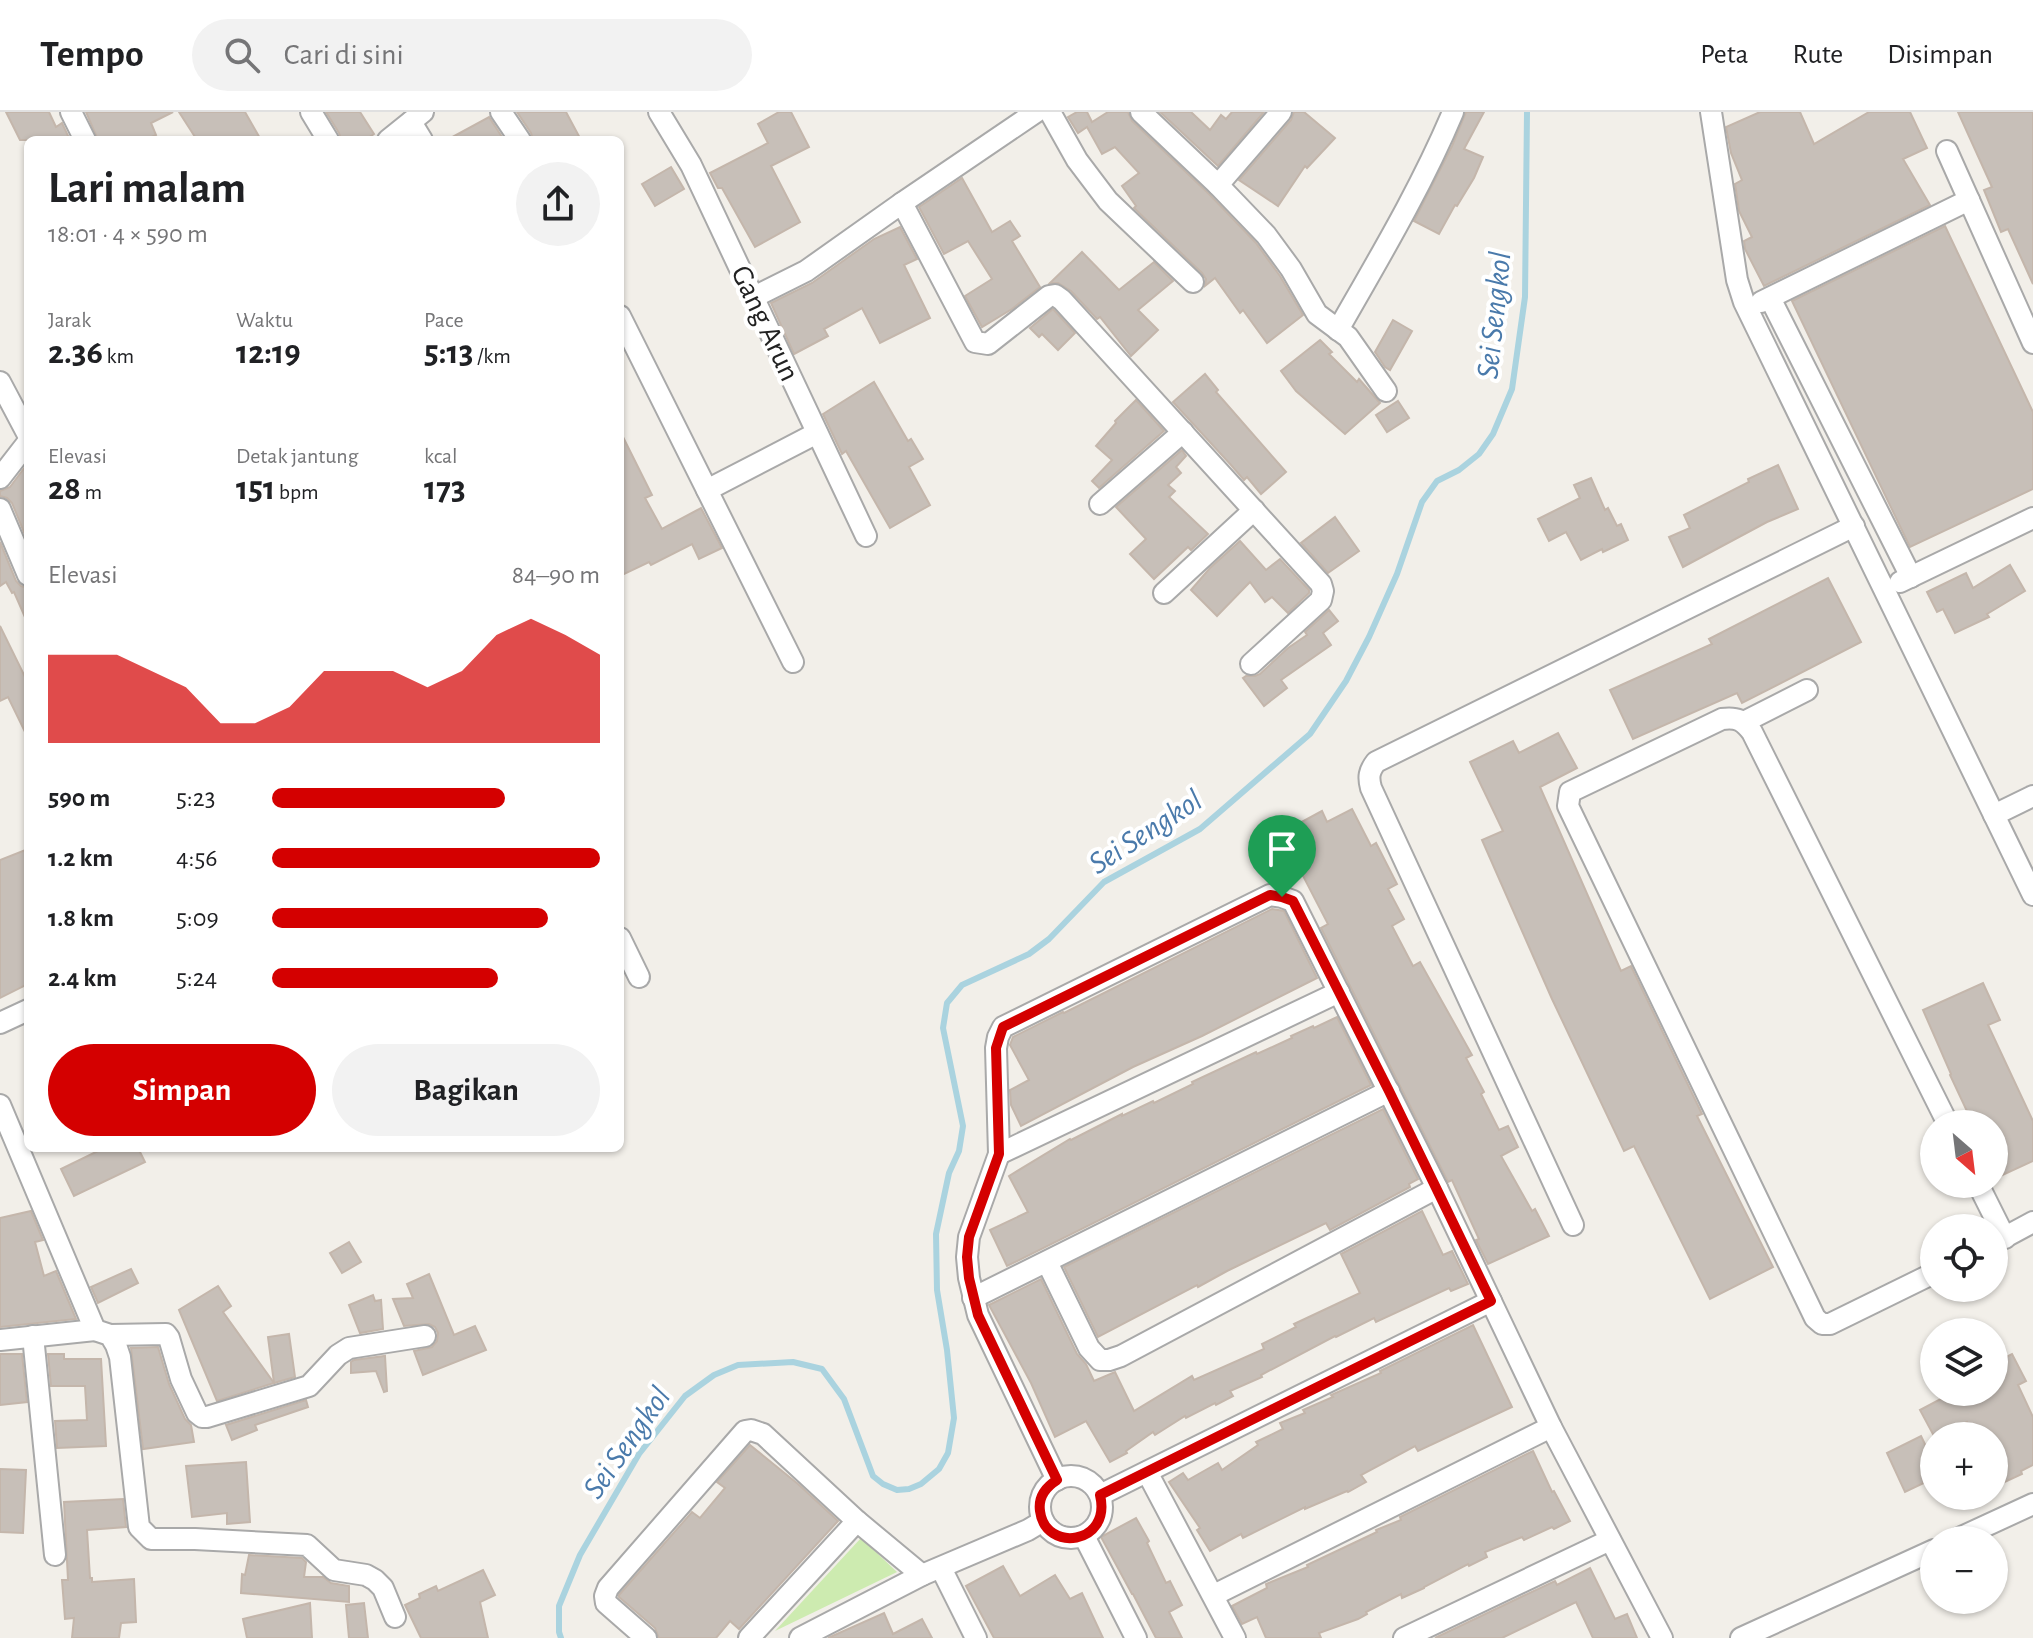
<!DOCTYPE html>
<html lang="id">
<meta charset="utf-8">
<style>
body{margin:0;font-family:"Alegreya Sans",sans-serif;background:#f2f2f2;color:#202124;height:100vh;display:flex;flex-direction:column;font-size:30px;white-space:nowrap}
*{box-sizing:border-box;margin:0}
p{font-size:26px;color:#757577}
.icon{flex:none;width:44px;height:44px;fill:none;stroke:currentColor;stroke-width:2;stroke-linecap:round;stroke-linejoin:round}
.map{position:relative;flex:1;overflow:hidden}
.panel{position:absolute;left:24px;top:24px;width:600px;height:1016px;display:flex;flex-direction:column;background:#fff;border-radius:12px;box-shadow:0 2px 6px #0004}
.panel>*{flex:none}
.needle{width:52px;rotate:152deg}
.fabs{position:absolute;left:1920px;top:998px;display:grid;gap:16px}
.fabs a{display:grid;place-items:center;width:88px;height:88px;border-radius:50%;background:#fff;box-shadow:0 2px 6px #0004;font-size:40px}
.pin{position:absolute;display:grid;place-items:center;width:68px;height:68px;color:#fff;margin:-82px -34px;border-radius:50% 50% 50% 0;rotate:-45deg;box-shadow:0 0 8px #0007}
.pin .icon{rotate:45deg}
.round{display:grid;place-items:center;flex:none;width:84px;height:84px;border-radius:42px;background:#f2f2f2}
.summary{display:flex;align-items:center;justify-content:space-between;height:136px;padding:0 24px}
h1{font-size:44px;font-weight:700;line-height:60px}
.stats{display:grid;grid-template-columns:repeat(3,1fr);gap:12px;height:136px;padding:8px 24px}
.stats div{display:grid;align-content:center}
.stats b{font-size:34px;font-weight:700}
.stats small{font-size:22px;font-weight:400}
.stats p{font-size:22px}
.chart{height:224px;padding:16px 24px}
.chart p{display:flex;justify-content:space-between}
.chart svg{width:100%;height:144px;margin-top:8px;fill:#d40000;opacity:.7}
.cta{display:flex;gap:16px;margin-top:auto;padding:16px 24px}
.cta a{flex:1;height:92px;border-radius:48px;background:#d40000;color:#fff;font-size:32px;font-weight:700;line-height:92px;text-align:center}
.cta a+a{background:#f2f2f2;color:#202124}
ul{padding:0 24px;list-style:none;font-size:26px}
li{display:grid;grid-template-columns:128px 96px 1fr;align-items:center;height:60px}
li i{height:20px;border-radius:10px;background:#d40000}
header{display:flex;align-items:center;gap:48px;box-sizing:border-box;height:112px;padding:0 40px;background:#fff;border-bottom:2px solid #e0e0e0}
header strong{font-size:38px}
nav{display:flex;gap:44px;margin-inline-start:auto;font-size:28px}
.search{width:560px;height:72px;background:#f2f2f2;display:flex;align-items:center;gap:20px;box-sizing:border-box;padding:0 28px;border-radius:44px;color:#757577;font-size:30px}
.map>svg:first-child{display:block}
</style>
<header>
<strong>Tempo</strong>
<div class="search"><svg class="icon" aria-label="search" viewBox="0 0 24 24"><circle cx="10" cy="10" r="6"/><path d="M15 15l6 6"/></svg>Cari di sini</div>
<nav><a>Peta</a><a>Rute</a><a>Disimpan</a></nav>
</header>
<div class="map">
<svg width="2033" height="1526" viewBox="0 0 2033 1526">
<rect width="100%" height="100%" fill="#f2efe9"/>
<polygon fill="#cdebb0" points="861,1426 897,1460 775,1519"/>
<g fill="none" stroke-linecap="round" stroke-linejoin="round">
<polyline stroke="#aad3df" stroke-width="6" points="561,1526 559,1520 559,1494 580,1443 639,1342 685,1284 714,1263 738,1253 793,1250 822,1257 844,1287 873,1364 883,1372 897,1378 909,1377 921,1372 939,1357 948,1341 954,1306 947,1238 937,1178 936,1122 949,1061 959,1039 963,1014 943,916 947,891 962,873 1029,842 1049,827 1104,770 1200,717 1310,622 1346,569 1369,525 1397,462 1422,390 1437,369 1459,358 1479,342 1493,322 1512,277 1525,185 1527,0"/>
</g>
<g fill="#c7bfb8" stroke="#c4b6ab" stroke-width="2">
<polygon points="6,0 49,0 56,15 62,11 70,28 20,28"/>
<polygon points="86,0 173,0 151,11 156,23 145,28 98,28"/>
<polygon points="179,0 245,0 261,28 197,28"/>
<polygon points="326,0 360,0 374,22 365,28 341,28 339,21"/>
<polygon points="517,0 566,0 581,28 533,28 531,21"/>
<polygon points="779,0 791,0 809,35 771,54 800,110 755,135 722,76 718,76 710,61 768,31 758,12"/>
<polygon points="1077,0 1087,0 1092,10 1108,0 1128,0 1132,9 1209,82 1256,131 1280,164 1303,203 1267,231 1243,198 1240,201 1215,166 1205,174 1206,167 1202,161 1134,96 1136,94 1122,74 1139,61 1115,35 1102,42 1087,15 1078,21 1068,5"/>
<polygon points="1160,0 1191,0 1210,18 1221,3 1226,7 1232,0 1264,0 1218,54"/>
<polygon points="1294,0 1304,0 1335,26 1307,56 1305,54 1278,94 1239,68 1291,8"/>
<polygon points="1466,0 1484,0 1464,37 1483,45 1474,66 1457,94 1455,93 1439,122 1414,109 1452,34"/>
<polygon points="1760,0 1800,0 1814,32 1869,0 1910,0 1927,36 1903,47 1930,93 1764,174 1745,137 1744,129 1752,125 1739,99 1735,72 1742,68 1731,41 1726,15"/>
<polygon points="1958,0 2033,0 2033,172 2008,117 2001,120 1984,78 1992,75"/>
<polygon points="489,5 504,28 447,28"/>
<polygon points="671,55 684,77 655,94 642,72"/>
<polygon points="962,66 992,120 1010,109 1020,124 1012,129 1040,175 1012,197 982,215 965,184 992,167 968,129 944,142 919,95"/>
<polygon points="1945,114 2033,300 2033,377 1910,435 1792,189"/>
<polygon points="900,115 917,147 904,153 930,206 880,231 862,196 824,217 828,224 794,242 771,191 812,171 874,127"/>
<polygon points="1082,140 1119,178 1154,150 1173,169 1138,198 1158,218 1131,244 1100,205 1097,207 1071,179 1058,171 1050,171"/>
<polygon points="1053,197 1075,221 1058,238 1042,222 1039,225 1030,216"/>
<polygon points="1393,208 1412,219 1390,258 1385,255 1375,240"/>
<polygon points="1320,228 1332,240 1329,242 1357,270 1359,267 1380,291 1345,322 1296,279 1281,259"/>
<polygon points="1205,262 1218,278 1216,280 1286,360 1261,382 1247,365 1244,368 1231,353 1173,290"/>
<polygon points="874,270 908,329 911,327 923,347 909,355 930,393 890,416 846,339 842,342 823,302"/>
<polygon points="1136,288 1164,319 1099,376 1092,369 1112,348 1096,334 1116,311 1115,309"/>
<polygon points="1398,289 1409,306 1387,320 1376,303"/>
<polygon points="620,319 652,383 645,386 662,417 701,396 722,436 699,447 692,432 651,453 649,450 620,464"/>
<polygon points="1182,338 1186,344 1176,355 1181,361 1168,373 1175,379 1169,385 1208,422 1191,438 1188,435 1154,467 1130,442 1146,427 1116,395"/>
<polygon points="28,351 28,430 12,391 7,386 0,384 0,379 10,375"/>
<polygon points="1778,353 1798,397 1767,410 1683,455 1669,425 1690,416 1684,403 1749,370 1748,367"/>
<polygon points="1591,366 1605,398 1608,396 1617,414 1621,412 1628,428 1603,440 1602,437 1581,448 1566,420 1549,429 1538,407 1580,386 1574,373"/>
<polygon points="1335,405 1359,439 1328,461 1301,431"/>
<polygon points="1240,429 1266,458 1280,447 1309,478 1309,481 1288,501 1272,485 1265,490 1250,470 1217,504 1191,478 1210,456"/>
<polygon points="0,430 16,469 21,474 28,476 28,512 14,480 12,481 6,470 0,474"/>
<polygon points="2010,453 2025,479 1987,502 1989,505 1955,521 1943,497 1937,500 1927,480 1966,461 1973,476"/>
<polygon points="1828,466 1861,530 1742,591 1737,581 1633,627 1610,578 1712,532 1709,527"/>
<polygon points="1329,498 1338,509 1323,521 1331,533 1281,568 1287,576 1264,594 1243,566 1246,564 1255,564 1260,562 1288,536 1307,523 1305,520"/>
<polygon points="0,514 28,571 28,626 8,585 0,589"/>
<polygon points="1558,621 1577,656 1540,675 1621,859 1631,854 1702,1002 1697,1004 1773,1155 1710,1187 1634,1034 1624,1039 1552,887 1482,728 1503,719 1470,650 1513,629 1519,641"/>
<polygon points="1352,697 1371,734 1376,731 1397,772 1388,777 1404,807 1392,814 1413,854 1420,850 1472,943 1466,946 1484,980 1481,982 1499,1018 1508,1014 1518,1035 1501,1044 1532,1099 1535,1097 1549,1124 1488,1152 1476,1128 1479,1127 1452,1068 1448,1070 1321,816 1328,812 1299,756 1274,768 1266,752 1268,751 1254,728 1270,718 1274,725 1322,699 1327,710"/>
<polygon points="28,737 28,872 0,886 0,748"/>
<polygon points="1272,797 1284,799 1317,866 1202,924 1133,955 1021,1014 1011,993 1010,978 1029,968 1010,933 1013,925 1063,900 1064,901"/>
<polygon points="1983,871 2000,908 1988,913 2033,1009 2033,1049 1994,1067 1994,1012 1973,1012 1950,963 1951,962 1923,898"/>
<polygon points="1337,905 1371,973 1007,1154 990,1118 1028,1100 1009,1064 1070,1027 1071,1028 1122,1002 1122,1004 1153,989 1154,991 1193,972 1192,970 1256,940 1257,942 1292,926 1291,924 1313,914 1314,916"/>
<polygon points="1383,997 1418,1067 1409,1072 1410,1075 1330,1118 1326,1111 1227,1159 1198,1175 1197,1173 1098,1225 1064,1155"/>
<polygon points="104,1036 138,1036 145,1050 74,1084 61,1057"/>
<polygon points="31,1099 43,1128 35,1130 44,1164 56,1159 76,1207 0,1215 0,1106"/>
<polygon points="1422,1099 1443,1143 1452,1139 1468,1172 1451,1179 1449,1176 1376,1210 1374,1206 1336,1225 1335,1224 1261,1263 1262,1265 1230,1279 1233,1284 1216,1293 1215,1291 1186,1306 1185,1304 1155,1323 1153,1320 1126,1339 1127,1341 1110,1350 1086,1309 1055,1325 1031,1271 989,1193 1041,1167 1077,1242 1086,1252 1094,1269 1115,1260 1134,1299 1192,1264 1194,1268 1264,1237 1262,1232 1296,1215 1294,1212 1360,1181 1341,1142"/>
<polygon points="349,1130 361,1150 342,1161 330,1141"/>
<polygon points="131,1157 138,1171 98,1191 91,1175"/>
<polygon points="429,1162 454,1223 475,1214 486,1238 423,1263 414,1239 432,1235 437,1229 438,1221 435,1215 429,1212 404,1214 393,1187 413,1186 407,1172"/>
<polygon points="218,1174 231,1194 223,1200 274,1271 217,1289 179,1198"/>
<polygon points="373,1183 375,1189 381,1188 383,1217 360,1221 349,1193"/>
<polygon points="1473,1213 1512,1295 1418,1339 1415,1334 1361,1363 1366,1370 1348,1380 1347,1379 1305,1397 1305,1395 1243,1426 1241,1422 1210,1439 1197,1418 1200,1416 1169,1370 1183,1361 1188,1368 1218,1351 1222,1358 1258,1333 1256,1330 1283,1317 1280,1311 1305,1301 1303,1298 1333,1285 1331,1283 1381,1261 1380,1259"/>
<polygon points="289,1222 295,1265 274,1271 268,1225"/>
<polygon points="158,1235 169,1272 185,1307 191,1313 194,1330 143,1337 131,1236"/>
<polygon points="0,1242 22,1242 27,1290 0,1293"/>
<polygon points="48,1242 64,1242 64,1247 101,1247 106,1334 57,1336 55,1309 87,1308 85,1274 51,1274"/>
<polygon points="2012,1242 2026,1269 2018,1273 2033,1305 2033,1353 2021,1359 2022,1362 1994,1375 1994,1324 1973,1324 1967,1310 1941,1324 1934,1324 1920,1298 1954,1280 1994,1280 1994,1251"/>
<polygon points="385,1244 387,1279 384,1280 376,1259 351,1261 351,1250 354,1248"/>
<polygon points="306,1288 308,1295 255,1313 257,1318 232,1328 226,1313"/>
<polygon points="1921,1324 1934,1351 1934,1366 1905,1380 1887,1341"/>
<polygon points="750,1333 798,1372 838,1409 739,1517 730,1509 716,1526 659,1526 655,1516 619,1485 619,1483 692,1400 700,1406 725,1376 717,1370"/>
<polygon points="1533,1339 1552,1380 1554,1379 1570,1409 1554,1417 1552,1415 1524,1428 1522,1425 1485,1440 1487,1445 1469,1454 1468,1452 1424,1475 1424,1476 1402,1486 1401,1482 1366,1500 1367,1502 1358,1507 1319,1521 1321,1526 1266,1526 1257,1505 1242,1512 1232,1494 1267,1476 1266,1472 1308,1455 1307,1453 1377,1420 1376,1418 1401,1408 1400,1405"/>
<polygon points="246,1350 250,1410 227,1412 227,1401 192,1405 186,1354"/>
<polygon points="0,1357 26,1358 23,1421 0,1420"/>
<polygon points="123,1387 126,1415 87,1418 90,1466 92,1466 92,1470 134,1467 136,1510 121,1511 119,1526 72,1526 74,1506 65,1507 62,1468 68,1468 64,1390"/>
<polygon points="1136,1406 1149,1429 1147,1431 1166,1471 1170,1469 1182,1493 1169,1500 1182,1526 1156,1526 1133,1482 1132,1482 1101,1425"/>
<polygon points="249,1443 302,1446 306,1450 304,1465 323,1465 331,1471 349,1474 349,1490 241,1481 242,1462 245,1463"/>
<polygon points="1003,1454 1020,1484 1055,1463 1070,1487 1082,1481 1103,1526 994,1526 966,1474"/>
<polygon points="1590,1456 1615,1507 1627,1502 1637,1526 1593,1526 1576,1490 1502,1526 1435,1526 1521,1485 1555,1469 1557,1473"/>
<polygon points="483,1458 495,1483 480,1490 488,1526 421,1526 405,1493 420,1486 419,1482 436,1474 438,1479"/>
<polygon points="310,1491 312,1526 247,1526 243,1507"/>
<polygon points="364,1491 368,1526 349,1526 346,1493"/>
<polygon points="884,1501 893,1522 922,1507 932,1526 828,1526"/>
</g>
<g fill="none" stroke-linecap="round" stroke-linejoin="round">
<g stroke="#a9a9a9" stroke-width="24">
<g id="minor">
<polyline points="71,0 85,28"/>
<polyline points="311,0 328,28"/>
<polyline points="501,0 520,28"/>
<polyline points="659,0 691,53 866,424"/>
<polyline points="1050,0 1077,48 1108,89 1193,170"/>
<polyline points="1141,0 1218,73 1281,0"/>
<polyline points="1711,0 1737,168 1744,190 2033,783"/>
<polyline points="411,10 422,28"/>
<polyline points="388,28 423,0"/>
<polyline points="1947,39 2033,231"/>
<polyline points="1218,73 1266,123 1291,157 1317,202 1348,225 1386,279"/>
<polyline points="902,91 1036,0"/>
<polyline points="754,185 806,159 902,91 975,230 988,232 1049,184 1055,183 1062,188 1321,472 1323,479 1321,488 1251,552"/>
<polyline points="1770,186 1911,465"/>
<polyline points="1761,190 1969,88"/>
<polyline points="620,204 793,550"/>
<path d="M1338,218C1379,146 1421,76 1453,0"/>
<polyline points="0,270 28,323"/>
<polyline points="0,366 28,330"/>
<polyline points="707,378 817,321"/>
<polyline points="1100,392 1183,320"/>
<polyline points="0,397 28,463"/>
<polyline points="1900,470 2033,406"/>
<polyline points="1164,481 1254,398"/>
<polyline points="1744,610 1807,578"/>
<polyline points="1994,703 2033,684"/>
<polyline points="620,826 639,865"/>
<polyline points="0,911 28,898"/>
<polyline points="0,993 95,1218 110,1223 116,1233 120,1245 139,1415 151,1427 195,1427 307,1433 334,1458 366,1463 375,1468 383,1476 395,1505"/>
<polyline points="999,1042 1339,880"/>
<polyline points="1978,1072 2005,1126"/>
<path d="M1573,1113L1371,676C1368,665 1369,659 1376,650L1854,414"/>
<polyline points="1994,1131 2033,1110"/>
<polyline points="1047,1150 1089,1236 1100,1248 1109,1248 1121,1244 1437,1076"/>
<path d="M1934,1161L1830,1212H1822L1815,1206L1568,694L1570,680L1722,607C1737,605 1743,608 1752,620L1948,1012"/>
<polyline points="973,1186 1389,979"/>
<polyline points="110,1223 166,1222 169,1226 181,1267 197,1301 202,1305 207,1305 309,1274 338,1243 349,1236 425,1224"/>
<polyline points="33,1224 55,1443"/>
<polyline points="0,1228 95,1218"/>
<polyline points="1147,1360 1235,1526"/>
<circle cx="1071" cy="1395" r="31"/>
<polyline points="1057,1368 978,1203 969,1166 967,1145 969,1125 999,1042 996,936 998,925 1003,915 1270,783 1282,785 1293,789 1437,1076 1551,1315 1662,1526"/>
<polyline points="1100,1383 1491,1189"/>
<polyline points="1084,1424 1136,1526"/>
<polyline points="1955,1428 2033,1392"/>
<polyline points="941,1456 976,1526"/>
<polyline points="922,1463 1028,1418 1043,1409"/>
<polyline points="1214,1483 1551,1315"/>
<polyline points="646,1526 606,1491 605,1484 608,1476 745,1319 751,1318 763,1322 857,1409 922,1463 800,1526"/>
<polyline points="749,1526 857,1409"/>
<polyline points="1404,1526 1610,1428"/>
<polyline points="1741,1526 1934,1438"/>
</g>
</g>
<use href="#minor" stroke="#fff" stroke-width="20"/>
</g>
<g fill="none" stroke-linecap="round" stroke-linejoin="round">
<g stroke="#fff" stroke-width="16">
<path id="route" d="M1270,783L1282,785L1293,789L1389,979L1491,1189L1100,1383C1112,1433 1045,1441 1040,1399C1038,1385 1046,1375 1057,1368L978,1203L969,1166L967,1145L969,1125L999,1042L996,936L1003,915Z"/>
</g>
<use href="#route" stroke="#d40000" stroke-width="10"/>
</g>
<g text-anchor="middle" stroke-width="8" stroke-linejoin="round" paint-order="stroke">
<g font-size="30" fill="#222" stroke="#fff">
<text transform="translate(766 211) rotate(65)" y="10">Gang Arun</text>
</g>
<g font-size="32" font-style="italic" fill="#4a7aab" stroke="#fff">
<text transform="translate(1493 203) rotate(-84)" y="11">Sei Sengkol</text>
<text transform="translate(1145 719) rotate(-33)" y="11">Sei Sengkol</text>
<text transform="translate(626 1330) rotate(-55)" y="11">Sei Sengkol</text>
</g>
</g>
</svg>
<div class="fabs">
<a><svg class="needle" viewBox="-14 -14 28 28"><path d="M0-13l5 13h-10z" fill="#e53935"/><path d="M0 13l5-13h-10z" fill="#757577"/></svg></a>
<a><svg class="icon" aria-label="locate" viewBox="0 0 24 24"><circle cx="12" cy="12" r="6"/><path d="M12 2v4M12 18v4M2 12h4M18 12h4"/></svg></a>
<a><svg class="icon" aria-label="layers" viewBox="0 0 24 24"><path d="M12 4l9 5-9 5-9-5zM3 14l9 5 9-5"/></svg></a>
<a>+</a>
<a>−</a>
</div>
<div class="pin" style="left:1282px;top:785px;background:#1e9e55"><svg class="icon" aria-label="arrive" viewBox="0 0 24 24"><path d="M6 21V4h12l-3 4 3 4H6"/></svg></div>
<section class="panel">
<div class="summary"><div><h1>Lari malam</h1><p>18:01 · 4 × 590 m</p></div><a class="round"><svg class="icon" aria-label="share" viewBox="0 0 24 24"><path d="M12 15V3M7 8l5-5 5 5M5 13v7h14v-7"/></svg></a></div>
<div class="stats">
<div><p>Jarak</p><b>2.36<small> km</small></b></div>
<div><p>Waktu</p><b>12:19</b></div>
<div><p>Pace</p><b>5:13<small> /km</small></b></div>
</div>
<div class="stats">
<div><p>Elevasi</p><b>28<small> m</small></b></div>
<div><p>Detak jantung</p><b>151<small> bpm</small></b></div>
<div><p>kcal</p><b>173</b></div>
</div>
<div class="chart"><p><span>Elevasi</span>84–90 m</p>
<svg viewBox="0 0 160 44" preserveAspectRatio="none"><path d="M0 44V17L10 17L20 17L30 22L40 27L50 38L60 38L70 33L80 22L90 22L100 22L110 27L120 22L130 11L140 6L150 11L160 17V44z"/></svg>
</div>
<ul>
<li><b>590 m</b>5:23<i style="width:71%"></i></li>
<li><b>1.2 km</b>4:56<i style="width:100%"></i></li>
<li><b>1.8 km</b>5:09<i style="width:84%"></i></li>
<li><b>2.4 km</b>5:24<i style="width:69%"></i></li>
</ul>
<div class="cta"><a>Simpan</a><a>Bagikan</a></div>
</section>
</div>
